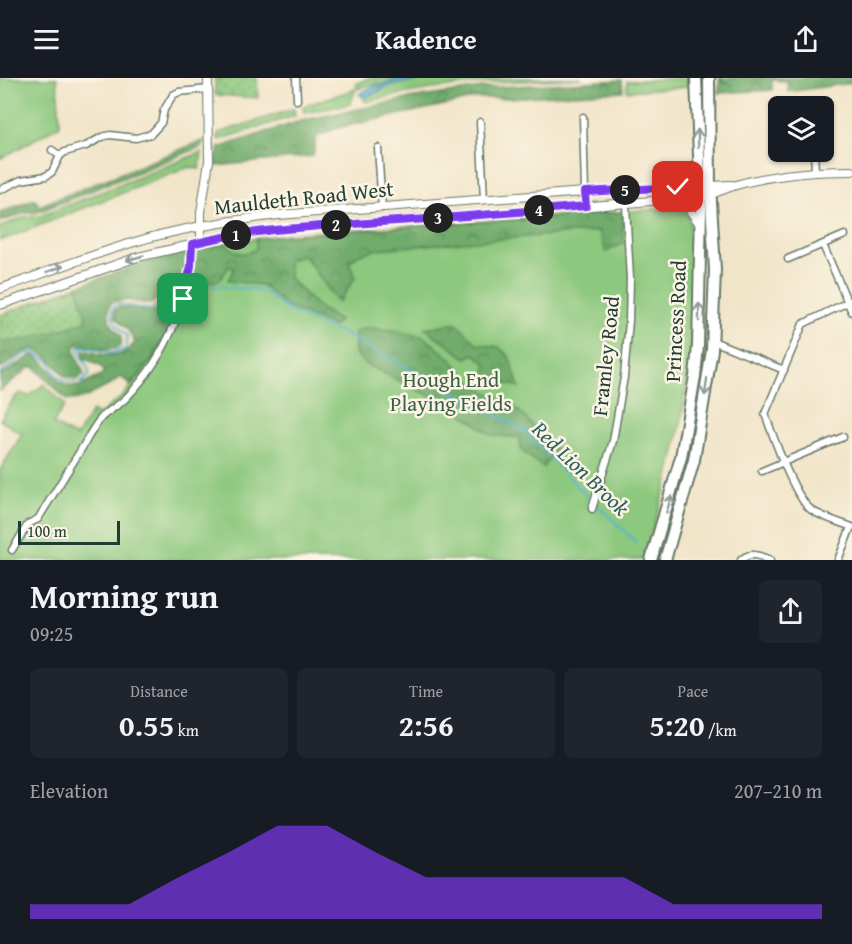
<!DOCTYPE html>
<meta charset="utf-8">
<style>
body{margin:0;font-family:"Gentium Book Plus",serif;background:#20242c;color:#f1f3f6;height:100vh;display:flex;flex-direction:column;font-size:22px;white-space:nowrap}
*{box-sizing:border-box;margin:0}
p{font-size:20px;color:#9ea1a6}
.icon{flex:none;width:33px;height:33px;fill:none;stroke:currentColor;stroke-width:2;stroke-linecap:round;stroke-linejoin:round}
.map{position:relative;height:482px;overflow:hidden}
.sheet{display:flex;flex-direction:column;background:#171b24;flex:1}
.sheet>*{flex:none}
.fabs{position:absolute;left:768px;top:18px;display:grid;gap:12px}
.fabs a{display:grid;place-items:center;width:66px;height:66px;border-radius:9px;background:#171b24;box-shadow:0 2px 4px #0004;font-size:30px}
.scale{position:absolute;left:18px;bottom:15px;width:102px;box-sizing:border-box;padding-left:6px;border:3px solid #1f3d34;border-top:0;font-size:16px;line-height:21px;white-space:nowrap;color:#1f3d34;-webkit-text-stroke:4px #fcf5e5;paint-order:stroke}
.pin{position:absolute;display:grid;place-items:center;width:51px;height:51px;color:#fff;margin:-26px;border-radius:12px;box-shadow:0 3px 9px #0006}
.km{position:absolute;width:30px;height:30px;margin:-15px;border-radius:50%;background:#222;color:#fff;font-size:16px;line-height:30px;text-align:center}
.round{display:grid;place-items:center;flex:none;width:63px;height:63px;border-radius:9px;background:#20242c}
.headline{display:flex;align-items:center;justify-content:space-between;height:102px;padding:0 30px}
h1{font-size:33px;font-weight:700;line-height:45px}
.metrics{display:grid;grid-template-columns:repeat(3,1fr);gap:9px;height:102px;padding:6px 30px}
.metrics div{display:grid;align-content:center;border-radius:9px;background:#20242c;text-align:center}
.metrics b{font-size:30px;font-weight:700}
.metrics small{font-size:16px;font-weight:400}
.metrics p{font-size:16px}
.chart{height:168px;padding:12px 30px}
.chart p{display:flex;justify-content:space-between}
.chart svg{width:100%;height:108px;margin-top:6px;fill:#7c3aed;opacity:.7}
header{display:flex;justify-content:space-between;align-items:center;height:78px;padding:0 30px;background:#171b24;font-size:27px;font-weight:700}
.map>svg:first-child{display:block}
</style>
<header><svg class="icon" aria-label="menu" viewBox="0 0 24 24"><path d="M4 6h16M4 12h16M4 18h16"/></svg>Kadence<svg class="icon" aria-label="share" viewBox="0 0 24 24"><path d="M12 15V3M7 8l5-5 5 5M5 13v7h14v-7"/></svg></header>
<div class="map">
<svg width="852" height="482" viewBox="0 0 852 482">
<defs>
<pattern id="forest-crowns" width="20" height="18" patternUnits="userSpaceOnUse" patternTransform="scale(1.5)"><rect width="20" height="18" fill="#71ac6c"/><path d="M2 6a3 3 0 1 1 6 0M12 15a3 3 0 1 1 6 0" fill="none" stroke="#5c8d5a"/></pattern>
<pattern id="garden-dots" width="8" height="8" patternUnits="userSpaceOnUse" patternTransform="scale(1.5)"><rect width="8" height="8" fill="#8cc87d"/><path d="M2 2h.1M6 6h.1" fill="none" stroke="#72a467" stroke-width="1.8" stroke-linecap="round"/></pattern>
<pattern id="water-waves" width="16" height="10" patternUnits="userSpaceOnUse" patternTransform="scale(1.5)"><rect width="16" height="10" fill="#4fb0ce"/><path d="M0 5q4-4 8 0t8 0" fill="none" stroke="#4190a8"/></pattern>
</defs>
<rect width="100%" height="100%" fill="#fcf5e5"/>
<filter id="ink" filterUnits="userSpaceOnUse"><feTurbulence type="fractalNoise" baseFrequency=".0167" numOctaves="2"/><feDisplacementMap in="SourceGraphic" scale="12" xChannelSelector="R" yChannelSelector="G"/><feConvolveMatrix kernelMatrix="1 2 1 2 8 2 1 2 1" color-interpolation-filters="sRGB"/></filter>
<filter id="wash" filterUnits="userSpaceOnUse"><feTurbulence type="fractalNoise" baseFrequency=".008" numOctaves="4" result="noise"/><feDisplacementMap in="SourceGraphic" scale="24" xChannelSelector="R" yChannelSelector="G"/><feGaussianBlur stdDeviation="1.35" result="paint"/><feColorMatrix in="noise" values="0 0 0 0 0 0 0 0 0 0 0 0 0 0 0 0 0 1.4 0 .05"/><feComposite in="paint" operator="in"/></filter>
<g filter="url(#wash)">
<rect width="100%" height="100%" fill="#f1e5c9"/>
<g fill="#8cc87d" stroke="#568258" stroke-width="1.5">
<polygon points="0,0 57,0 60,47 0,81"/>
<polygon points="368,0 405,0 393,2 381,7 377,4 358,11 356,6"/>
<path d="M438,0H582C509,3 436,6 366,24L364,22V20L394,6Z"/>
<polygon points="687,0 687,9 627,13 627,3"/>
<polygon points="356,11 350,26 304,35 303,28"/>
<polygon points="294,31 295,38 218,62 218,55"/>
<polygon points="202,74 199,91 189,89 0,163 0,149 24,139 41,138"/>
<polygon points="674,130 686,134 690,143 693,249 690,283 681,345 669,399 643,482 0,482 0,392 22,356 0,342 15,319 20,315 29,318 44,306 65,327 53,346 76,359 92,333 98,337 123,318 154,280 169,254 174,238 182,203 211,167 289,156"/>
</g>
<g fill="url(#forest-crowns)" stroke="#487450" stroke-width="1.5">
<polygon points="719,0 852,0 852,5 788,14 787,3 772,2 772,12 719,15 719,4 729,5 719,2"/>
<polygon points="622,2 623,13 508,20 477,20 337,50 316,59 313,78 216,88 218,70 300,43 408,21 483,10"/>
<polygon points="204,62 201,69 38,134 24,135 0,144 0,135 35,121 39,128"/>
<path d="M622,134L624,165L606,174L599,153L378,171L359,176L349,185L355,200L338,225L304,177L288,182L289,200L316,227L339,243L333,248L287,229L262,207L228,203L234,190L228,189L220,202C194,207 171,210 150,226L126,222L111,224C105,240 110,246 121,258V268C109,276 90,268 77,266L74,272L84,296L77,301L65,299L48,279L33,271L22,275L0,291V262L2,264L86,243L77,208C126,191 175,174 225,165C235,175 243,179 256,171V160L266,159Z"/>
<path d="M178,219C170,252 155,283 130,307L121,299L108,308L82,321L67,322L34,289H30L0,313V298L32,277C54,284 51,312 79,308C87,306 93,300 101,298L104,293L100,288L84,280L83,272C100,277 124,283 135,264L128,252L115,239V231L121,229L155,233L171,222Z"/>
<polygon points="457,245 477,266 498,269 509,278 519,309 484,299 487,286 474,276 466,280 425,250"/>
<polygon points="366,250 393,252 424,259 451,281 471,305 519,333 556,372 543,390 521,372 520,360 491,357 453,329 365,286 355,275 355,254"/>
</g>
<g fill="url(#garden-dots)" stroke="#568258" stroke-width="1.5">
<polygon points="215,0 257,0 258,20 215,17"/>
<path d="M77,208L87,242C57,255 33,260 2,264L0,262V237Z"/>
</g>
<polygon fill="url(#water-waves)" stroke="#377681" stroke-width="1.5" points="405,0 438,0 394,6 364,20 359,16 377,6 379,8 393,2"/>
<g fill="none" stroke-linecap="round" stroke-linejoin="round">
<g stroke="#4fb0ce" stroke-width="2">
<polyline points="212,208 262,212 292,235 344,256 524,352 586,417 636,464"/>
<path d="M0,296L23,277L32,274L49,283L56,297L65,304H82L89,297C90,286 78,281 79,269L82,268L111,275L126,271L127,258C118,249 108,241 114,228L120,226L151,232L176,211"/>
</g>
</g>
</g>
<g filter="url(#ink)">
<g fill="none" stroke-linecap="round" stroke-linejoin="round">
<g stroke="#687868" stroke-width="9">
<g id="minor">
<polyline points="296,0 297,22"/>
<polyline points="583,39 585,114"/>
<polyline points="480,44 484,122"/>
<polyline points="378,70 382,130"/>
<polyline points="52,72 60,78"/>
<polyline points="814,74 815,93"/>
<polyline points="0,112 21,102 46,98 52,94 60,78 65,74 86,68 102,59 110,57 136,60 151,56 161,45 164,32 173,17 179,14 208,11"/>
<polyline points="823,167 852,234"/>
<polyline points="788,181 845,157"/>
<path d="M852,222L803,246L765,336C773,357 795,423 813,433C824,440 839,444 852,449"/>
<polyline points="713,263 784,292"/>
<polyline points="762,393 843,359"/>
<polyline points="592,431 613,363 624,299 629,243 630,201 626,127"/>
<path d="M12,472L28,446L38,441C53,417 67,394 82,370C88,360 94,347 102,339C109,332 120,327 127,319C167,278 189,223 192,166"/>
<path d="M741,482C750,473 760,478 770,482"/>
<polyline points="838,482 851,449"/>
</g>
</g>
<g stroke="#687868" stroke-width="10">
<g id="tertiary">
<polyline points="670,123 688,130 699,145"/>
<polyline points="201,163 201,134 209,83 208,0"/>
<path d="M0,211C50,193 100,173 152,159C193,148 236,142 278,137L585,114L731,107"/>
<path d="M0,227L138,179L239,156L315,148L483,137L700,119C713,116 724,111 736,107C774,96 813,93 852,93"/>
</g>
</g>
<g stroke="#687868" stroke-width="14">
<g id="trunk">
<polyline points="651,482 681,379 695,298 698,268 701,131 696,0"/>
<polyline points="665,482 694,382 712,272 715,192 710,107 709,0"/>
</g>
</g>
<use href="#minor" stroke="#fff" stroke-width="6"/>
<use href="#tertiary" stroke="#fff" stroke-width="8"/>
<use href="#trunk" stroke="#fff" stroke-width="10"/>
</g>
<defs><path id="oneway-shaft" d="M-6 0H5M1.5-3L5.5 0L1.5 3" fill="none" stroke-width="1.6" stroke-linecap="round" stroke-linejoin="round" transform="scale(1.5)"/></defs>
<g stroke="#8f9e9a">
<use href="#oneway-shaft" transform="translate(698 60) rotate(-92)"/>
<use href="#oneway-shaft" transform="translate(135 180) rotate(164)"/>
<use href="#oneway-shaft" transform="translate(55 191) rotate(-20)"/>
<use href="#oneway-shaft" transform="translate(699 234) rotate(-90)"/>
<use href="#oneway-shaft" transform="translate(706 309) rotate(97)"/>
<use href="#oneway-shaft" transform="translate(669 426) rotate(-73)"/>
</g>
</g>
<g fill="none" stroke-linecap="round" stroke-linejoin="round" filter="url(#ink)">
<g stroke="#fff" stroke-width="12">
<path id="route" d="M183,221L191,188L192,166C254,150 318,149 381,144C450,140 518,134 586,128L585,114L678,109"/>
</g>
<use href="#route" stroke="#7c3aed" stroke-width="8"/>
</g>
<g text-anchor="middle" stroke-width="5" stroke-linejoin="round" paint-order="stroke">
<g font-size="21" fill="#1f3d34" stroke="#fcf5e5">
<text transform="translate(304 120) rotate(-6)" y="7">Mauldeth Road West</text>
<text transform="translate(676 243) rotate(-87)" y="7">Princess Road</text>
<text transform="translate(606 278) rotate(-84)" y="7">Framley Road</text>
</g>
<g font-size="21" fill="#3a6046" stroke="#fcf5e5">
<text x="451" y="309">Hough End<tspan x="451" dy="24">Playing Fields</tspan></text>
</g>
<g font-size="22" font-style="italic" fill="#2d6062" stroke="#fcf5e5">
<text transform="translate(581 390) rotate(44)" y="8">Red Lion Brook</text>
</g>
</g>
</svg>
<div class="fabs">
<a><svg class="icon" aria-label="layers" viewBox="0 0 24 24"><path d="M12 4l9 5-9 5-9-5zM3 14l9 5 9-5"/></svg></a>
</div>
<div class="scale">100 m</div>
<div class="pin" style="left:183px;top:221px;background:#1e9e55"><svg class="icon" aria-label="arrive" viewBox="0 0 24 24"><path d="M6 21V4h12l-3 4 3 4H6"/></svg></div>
<div class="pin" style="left:678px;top:109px;background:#d93025"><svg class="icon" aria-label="check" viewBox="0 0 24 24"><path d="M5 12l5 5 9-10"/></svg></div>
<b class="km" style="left:236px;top:157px">1</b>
<b class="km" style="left:336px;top:147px">2</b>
<b class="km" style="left:438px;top:140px">3</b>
<b class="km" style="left:539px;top:132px">4</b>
<b class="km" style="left:625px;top:112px">5</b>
</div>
<section class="sheet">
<div class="headline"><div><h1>Morning run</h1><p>09:25</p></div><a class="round"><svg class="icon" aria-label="share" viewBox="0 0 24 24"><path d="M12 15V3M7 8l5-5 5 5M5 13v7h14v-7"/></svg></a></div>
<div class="metrics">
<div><p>Distance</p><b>0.55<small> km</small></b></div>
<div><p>Time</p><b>2:56</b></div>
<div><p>Pace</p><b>5:20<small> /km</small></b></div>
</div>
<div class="chart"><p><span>Elevation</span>207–210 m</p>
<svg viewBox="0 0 160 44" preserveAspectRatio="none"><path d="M0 44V38L10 38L20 38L30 27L40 17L50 6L60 6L70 17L80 27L90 27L100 27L110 27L120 27L130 38L140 38L150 38L160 38V44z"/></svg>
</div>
</section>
